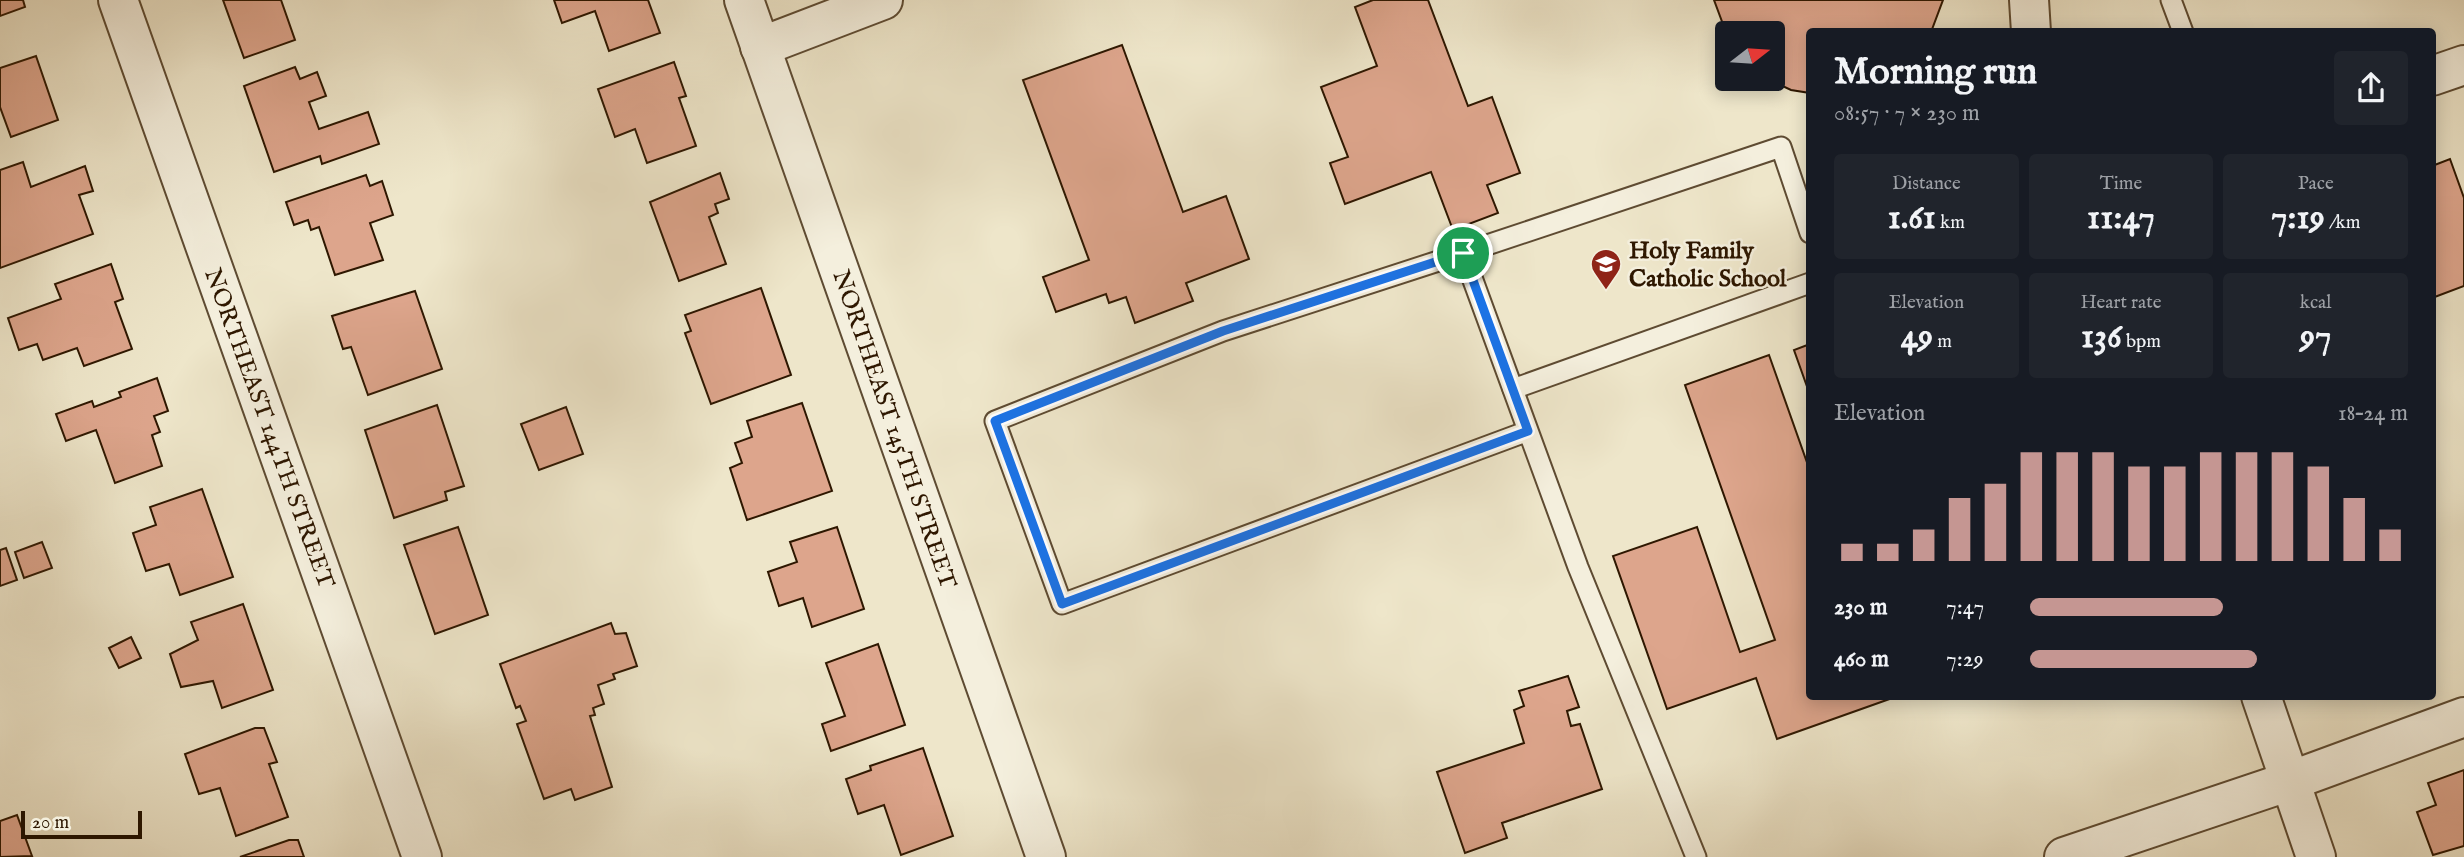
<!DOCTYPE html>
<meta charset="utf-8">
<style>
body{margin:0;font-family:"IM FELL English",serif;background:#20242c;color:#f1f3f6;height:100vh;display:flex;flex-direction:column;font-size:26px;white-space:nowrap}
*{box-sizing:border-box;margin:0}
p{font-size:23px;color:#9ea1a6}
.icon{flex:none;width:38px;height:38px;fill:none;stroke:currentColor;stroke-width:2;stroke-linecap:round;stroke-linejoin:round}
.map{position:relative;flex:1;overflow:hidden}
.sheet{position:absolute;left:1806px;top:28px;width:630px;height:672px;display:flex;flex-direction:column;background:#171b24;border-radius:7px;box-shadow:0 4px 18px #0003}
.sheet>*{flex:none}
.needle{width:46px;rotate:73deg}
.tools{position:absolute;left:1715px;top:21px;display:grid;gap:14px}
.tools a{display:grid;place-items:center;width:70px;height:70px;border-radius:7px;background:#171b24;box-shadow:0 4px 18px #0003;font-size:35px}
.scale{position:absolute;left:21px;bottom:18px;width:121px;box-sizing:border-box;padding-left:7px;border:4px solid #2e1700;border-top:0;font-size:19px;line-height:24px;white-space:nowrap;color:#2e1700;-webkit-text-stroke:5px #f4efdd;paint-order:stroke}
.pin{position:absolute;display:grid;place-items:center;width:60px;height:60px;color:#fff;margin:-30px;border:4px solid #fff;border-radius:50%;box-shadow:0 2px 7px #0007}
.round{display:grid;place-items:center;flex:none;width:74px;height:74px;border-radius:7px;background:#20242c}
.head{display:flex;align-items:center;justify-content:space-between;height:119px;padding:0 28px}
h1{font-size:38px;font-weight:800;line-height:52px}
.figures{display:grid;grid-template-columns:repeat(3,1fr);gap:10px;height:119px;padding:7px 28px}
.figures div{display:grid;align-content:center;border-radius:7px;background:#20242c;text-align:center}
.figures b{font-size:35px;font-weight:800}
.figures small{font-size:19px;font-weight:400}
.figures p{font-size:19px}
.chart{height:196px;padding:14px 28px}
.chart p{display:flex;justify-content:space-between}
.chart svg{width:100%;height:126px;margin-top:7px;stroke:#c59692;stroke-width:6}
ul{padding:0 28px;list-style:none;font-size:23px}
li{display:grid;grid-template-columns:112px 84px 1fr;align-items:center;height:52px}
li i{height:18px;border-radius:9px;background:#c59692}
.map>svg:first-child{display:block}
</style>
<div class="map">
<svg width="2464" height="857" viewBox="0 0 2464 857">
<rect width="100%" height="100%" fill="#eee6ca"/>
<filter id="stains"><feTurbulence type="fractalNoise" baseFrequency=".00286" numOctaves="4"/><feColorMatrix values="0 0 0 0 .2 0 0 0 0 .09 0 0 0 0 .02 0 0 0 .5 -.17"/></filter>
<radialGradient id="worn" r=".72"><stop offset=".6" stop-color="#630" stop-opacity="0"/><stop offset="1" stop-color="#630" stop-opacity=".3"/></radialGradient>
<g fill="#dda58c" stroke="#2e1700" stroke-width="2">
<polygon points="0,0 23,0 25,7 0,16"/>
<polygon points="223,0 281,0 295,40 244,58"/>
<polygon points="554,0 648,0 660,33 609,51 595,11 562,23"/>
<polygon points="1373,0 1428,0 1468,106 1492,97 1520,173 1487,185 1498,213 1453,230 1431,172 1345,204 1330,163 1348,157 1321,87 1377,66 1355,7"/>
<polygon points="1714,0 1943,0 1931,32 1810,32 1810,93 1791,90 1768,79 1773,79 1773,33 1727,35"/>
<polygon points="1122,45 1183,212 1226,196 1249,259 1186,283 1193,301 1135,323 1126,297 1109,303 1106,294 1056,312 1043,277 1089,260 1023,80"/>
<polygon points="36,56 58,120 11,137 0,107 0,68"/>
<polygon points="674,62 686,96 679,98 696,146 647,163 635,129 615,137 598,89"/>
<polygon points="295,67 300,79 317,72 326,96 309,102 319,129 368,112 379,144 322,164 320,156 274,172 244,86"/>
<polygon points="2450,159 2464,198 2464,286 2432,298 2432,166"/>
<polygon points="23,162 31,187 85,166 93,191 79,195 93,234 0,268 0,170"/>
<polygon points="720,173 729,199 715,204 718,213 709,217 726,264 679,281 650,202"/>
<polygon points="366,175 370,186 382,181 393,215 370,223 383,260 335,275 319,227 311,230 308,220 294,225 286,202"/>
<polygon points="111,264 123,299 115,302 132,349 84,366 77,348 43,360 37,344 19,350 8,318 61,299 55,284"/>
<polygon points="761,288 791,375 711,404 685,333 691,331 685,315"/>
<polygon points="415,291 442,369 368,395 351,347 343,349 332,316"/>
<polygon points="1810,344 1810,395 1794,350"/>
<polygon points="1769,355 1810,471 1810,696 1898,696 1777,739 1756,678 1667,709 1613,556 1697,527 1740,652 1775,640 1685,385"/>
<polygon points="157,378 168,411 154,416 160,432 152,435 162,466 115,483 96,430 66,441 56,414 92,401 94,407 121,397 119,392"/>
<polygon points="802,403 832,491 747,520 730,468 742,463 735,443 752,437 747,421"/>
<polygon points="437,405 464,486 445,492 447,500 394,518 365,430"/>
<polygon points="566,407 583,454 539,470 521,424"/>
<polygon points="202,489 233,577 180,595 169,564 146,571 133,533 156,525 150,507"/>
<polygon points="458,527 488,615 435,634 404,545"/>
<polygon points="837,527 864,609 812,627 803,598 779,606 768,572 797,562 790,542"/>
<polygon points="42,542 52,568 24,578 15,552"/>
<polygon points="6,548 17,580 0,586 0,550"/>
<polygon points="243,604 273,690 222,708 213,681 181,687 170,654 198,640 191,622"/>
<polygon points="611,623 615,634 626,633 637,666 613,674 615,679 598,685 604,704 593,708 595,715 590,716 612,787 575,800 571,789 544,799 517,724 526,721 520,706 516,708 500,664"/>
<polygon points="131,637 141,658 119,668 109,648"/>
<polygon points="878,644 905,725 831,751 822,724 845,716 826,663"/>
<polygon points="1568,676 1579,707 1567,711 1571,726 1580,724 1602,789 1502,823 1507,838 1465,853 1437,772 1524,743 1514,710 1524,706 1519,691"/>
<polygon points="255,728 264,728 277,762 269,764 288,817 236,836 220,788 199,794 185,754"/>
<polygon points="923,748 953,836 901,855 884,805 858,814 846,779 871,770 870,766"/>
<polygon points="2464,770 2464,846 2433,855 2417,812 2436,805 2428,783"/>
<polygon points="17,815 32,856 0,857 0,821"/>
<polygon points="289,840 298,840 304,857 240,857"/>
</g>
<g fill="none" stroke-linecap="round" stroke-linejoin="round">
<g stroke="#5e4b32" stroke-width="23">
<g id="service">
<polyline points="2171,0 2183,32"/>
<polyline points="1463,253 1781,147 1810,233"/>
<polyline points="1513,389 1810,283"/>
<polyline points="1528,431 1062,604 995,421 1223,331 1463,253 1578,567 1696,857"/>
</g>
</g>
<g stroke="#5e4b32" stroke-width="42">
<g id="minor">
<polyline points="118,0 422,857"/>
<polyline points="744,0 1046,857"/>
<polyline points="2029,0 2031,32"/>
<polyline points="760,47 883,0"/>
<polyline points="2432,76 2464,65"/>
<polyline points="2261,696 2316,857"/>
</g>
</g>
<g stroke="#5e4b32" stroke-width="42">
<polyline id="tertiary" points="2064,857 2290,781 2464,717"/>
</g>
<use href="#service" stroke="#f4efdd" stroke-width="19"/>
<use href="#minor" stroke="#f4efdd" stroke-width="38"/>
<use href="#tertiary" stroke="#f4efdd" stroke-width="38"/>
</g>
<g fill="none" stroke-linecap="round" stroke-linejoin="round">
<g stroke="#fff" stroke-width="14">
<polygon id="route" points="1463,253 1528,431 1062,604 995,421 1223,331"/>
</g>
<use href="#route" stroke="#1a73e8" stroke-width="9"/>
</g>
<defs>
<g id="school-pin" transform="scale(1.575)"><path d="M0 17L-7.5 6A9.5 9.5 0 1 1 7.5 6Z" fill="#8f2418" stroke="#f4efdd"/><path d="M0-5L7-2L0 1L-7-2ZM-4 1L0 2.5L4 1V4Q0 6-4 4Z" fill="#fff"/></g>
</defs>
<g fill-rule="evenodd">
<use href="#school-pin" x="1606" y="264"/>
</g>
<g text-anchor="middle" stroke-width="5" stroke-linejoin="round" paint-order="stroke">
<g font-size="24" font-weight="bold" fill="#2e1700" stroke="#f4efdd" text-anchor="start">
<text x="1629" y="258">Holy Family<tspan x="1629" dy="28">Catholic School</tspan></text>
</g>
<g font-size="24" fill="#2e1700" stroke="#f4efdd">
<text transform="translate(270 428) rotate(70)" y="8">NORTHEAST 144TH STREET</text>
<text transform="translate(895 429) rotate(71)" y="8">NORTHEAST 145TH STREET</text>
</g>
</g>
<rect width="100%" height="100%" filter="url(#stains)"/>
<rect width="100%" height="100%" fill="url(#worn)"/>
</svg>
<div class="tools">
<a><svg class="needle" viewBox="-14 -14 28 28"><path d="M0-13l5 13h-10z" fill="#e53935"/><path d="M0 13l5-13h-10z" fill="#9ea1a6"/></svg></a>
</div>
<div class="scale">20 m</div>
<div class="pin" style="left:1463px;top:253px;background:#1e9e55"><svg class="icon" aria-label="arrive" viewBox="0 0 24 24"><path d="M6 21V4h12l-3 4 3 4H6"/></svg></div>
<section class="sheet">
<div class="head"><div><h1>Morning run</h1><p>08:57 · 7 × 230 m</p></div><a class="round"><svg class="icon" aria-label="share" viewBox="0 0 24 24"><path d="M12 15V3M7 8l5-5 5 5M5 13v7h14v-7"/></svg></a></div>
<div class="figures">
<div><p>Distance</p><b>1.61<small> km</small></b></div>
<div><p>Time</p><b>11:47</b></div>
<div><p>Pace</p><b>7:19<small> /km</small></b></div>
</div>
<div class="figures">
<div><p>Elevation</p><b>49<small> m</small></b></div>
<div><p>Heart rate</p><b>136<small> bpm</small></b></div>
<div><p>kcal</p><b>97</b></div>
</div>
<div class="chart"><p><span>Elevation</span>18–24 m</p>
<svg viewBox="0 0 160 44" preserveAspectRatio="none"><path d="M5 44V38M15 44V38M25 44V33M35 44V22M45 44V17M55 44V6M65 44V6M75 44V6M85 44V11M95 44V11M105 44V6M115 44V6M125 44V6M135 44V11M145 44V22M155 44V33"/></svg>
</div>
<ul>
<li><b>230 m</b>7:47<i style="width:51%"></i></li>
<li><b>460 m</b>7:29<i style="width:60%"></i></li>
</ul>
</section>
</div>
